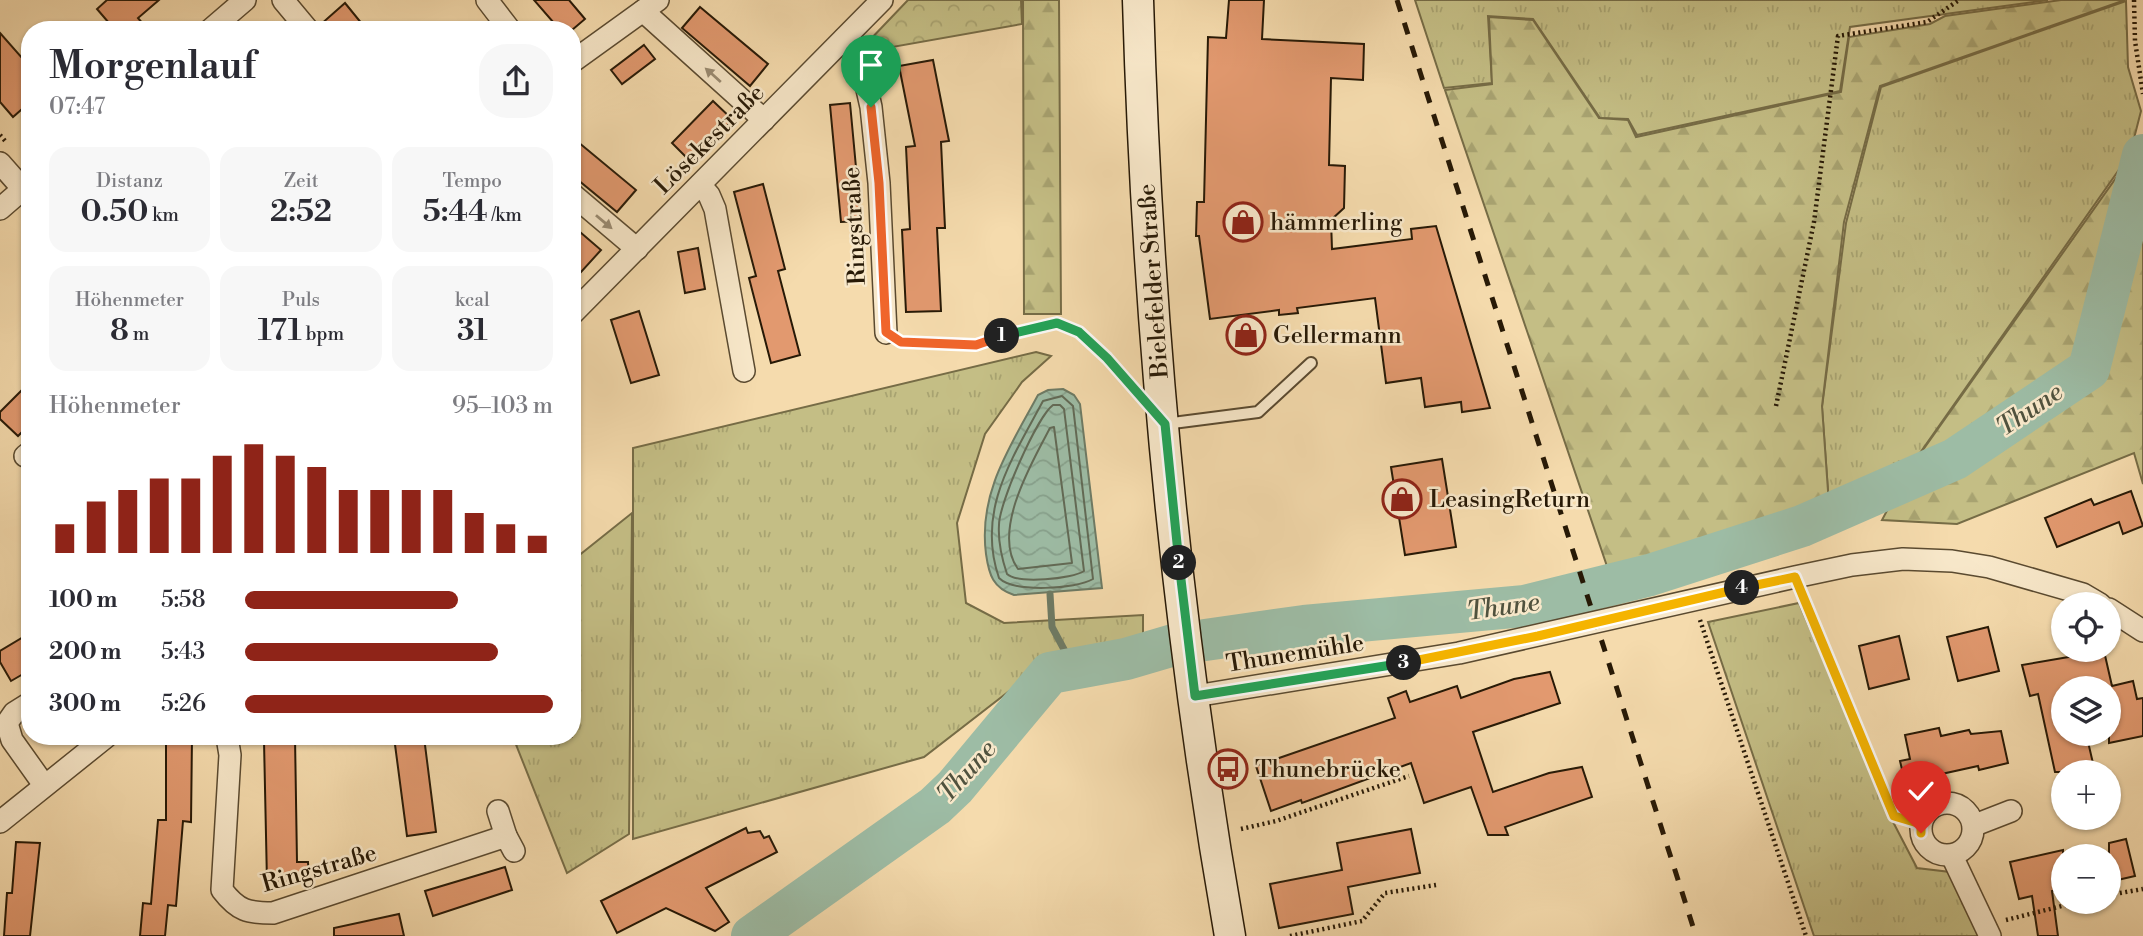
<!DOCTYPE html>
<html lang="de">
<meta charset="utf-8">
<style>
body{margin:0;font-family:"Libre Bodoni",serif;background:#f7f7f7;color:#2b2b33;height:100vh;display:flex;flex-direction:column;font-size:26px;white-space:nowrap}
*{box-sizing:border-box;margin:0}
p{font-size:23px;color:#7c7c81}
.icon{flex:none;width:38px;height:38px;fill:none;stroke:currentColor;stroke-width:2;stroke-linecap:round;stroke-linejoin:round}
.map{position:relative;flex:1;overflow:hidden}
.side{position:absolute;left:21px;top:21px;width:560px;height:724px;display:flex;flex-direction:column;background:#fff;border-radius:28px;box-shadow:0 2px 5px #0004}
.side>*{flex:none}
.controls{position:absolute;left:2051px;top:592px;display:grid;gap:14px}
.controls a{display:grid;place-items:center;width:70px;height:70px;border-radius:50%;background:#fff;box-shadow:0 2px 5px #0004;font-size:35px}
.pin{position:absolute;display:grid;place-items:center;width:60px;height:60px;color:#fff;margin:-72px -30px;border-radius:50% 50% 50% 0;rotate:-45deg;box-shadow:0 0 7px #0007}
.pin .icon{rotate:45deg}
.km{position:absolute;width:35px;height:35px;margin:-18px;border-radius:50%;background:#222;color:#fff;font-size:19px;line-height:35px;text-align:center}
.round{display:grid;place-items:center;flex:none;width:74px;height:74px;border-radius:28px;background:#f7f7f7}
.summary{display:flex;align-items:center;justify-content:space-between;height:119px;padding:0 28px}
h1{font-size:38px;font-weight:600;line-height:52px}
.stats{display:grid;grid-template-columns:repeat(3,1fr);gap:10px;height:119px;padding:7px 28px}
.stats div{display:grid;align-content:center;border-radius:18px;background:#f7f7f7;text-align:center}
.stats b{font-size:30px;font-weight:600}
.stats small{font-size:19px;font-weight:400}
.stats p{font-size:19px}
.chart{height:196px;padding:14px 28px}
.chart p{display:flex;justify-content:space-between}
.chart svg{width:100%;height:126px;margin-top:7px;stroke:#8f2418;stroke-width:6}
ul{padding:0 28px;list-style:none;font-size:23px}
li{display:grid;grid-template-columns:112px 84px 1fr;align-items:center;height:52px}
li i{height:18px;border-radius:9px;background:#8f2418}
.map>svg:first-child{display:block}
</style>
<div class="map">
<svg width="2143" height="936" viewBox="0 0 2143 936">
<defs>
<pattern id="grass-tufts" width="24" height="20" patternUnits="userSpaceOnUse" patternTransform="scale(1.75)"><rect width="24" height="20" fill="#c4be85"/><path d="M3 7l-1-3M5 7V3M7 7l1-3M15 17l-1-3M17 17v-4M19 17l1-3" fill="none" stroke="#a8a371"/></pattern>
<pattern id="forest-firs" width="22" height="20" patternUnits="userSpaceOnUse" patternTransform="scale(1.75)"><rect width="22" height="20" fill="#c4be85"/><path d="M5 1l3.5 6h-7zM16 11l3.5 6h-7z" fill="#a8a371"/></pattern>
<pattern id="park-crowns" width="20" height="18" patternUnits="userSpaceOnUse" patternTransform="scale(1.75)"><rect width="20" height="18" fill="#c4be85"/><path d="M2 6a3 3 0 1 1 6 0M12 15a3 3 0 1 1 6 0" fill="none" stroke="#a8a371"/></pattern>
<pattern id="water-waves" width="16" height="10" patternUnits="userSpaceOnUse" patternTransform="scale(1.75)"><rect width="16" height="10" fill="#9dbca5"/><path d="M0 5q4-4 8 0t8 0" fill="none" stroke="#87a18d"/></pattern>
</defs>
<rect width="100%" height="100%" fill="#f5dbad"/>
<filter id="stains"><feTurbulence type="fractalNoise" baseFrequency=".00286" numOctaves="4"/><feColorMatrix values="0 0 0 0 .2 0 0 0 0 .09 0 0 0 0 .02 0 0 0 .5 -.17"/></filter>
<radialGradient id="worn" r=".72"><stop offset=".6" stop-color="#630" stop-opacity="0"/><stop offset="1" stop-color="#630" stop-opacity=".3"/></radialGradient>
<g fill="url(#grass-tufts)" stroke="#766c46" stroke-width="2">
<polygon points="1415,0 2048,0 1850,27 1840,91 1637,135 1628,119 1600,118 1533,19 1488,16 1492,83 1444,88"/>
<polygon points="2126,1 2128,67 2141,111 2130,154 1908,470 1829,505 1822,407 1846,223 1881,87"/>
<polygon points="1036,352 1051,356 1022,382 985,434 957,523 966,603 1004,623 1143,615 1143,636 1044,664 924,757 633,839 633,448"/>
<polygon points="632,513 629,834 567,873 513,737 572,737 572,561"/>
<polygon points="1799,603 1891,818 1917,868 1950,872 1979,936 1814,936 1708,622"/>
</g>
<g fill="url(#forest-firs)" stroke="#766c46" stroke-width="2">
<polygon points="1023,0 1059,0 1061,314 1024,314"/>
<polygon points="2061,0 2125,0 1880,86 1844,222 1822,406 1829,505 1611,578 1445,90 1492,84 1489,17 1533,20 1599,118 1628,120 1636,137 1841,92 1849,37 1930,24 1945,16"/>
<polygon points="2133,154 2143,166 2143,484 2134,453 1957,524 1882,520 1908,471"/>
</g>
<polygon fill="url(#park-crowns)" stroke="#766c46" stroke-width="2" points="908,0 1021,0 1022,24 870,51 866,44"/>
<path fill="url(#water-waves)" stroke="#6e7b65" stroke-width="2" d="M1063,389L1074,395L1080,404L1102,588L1014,595C993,588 989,575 986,554C978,493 1010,447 1038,395L1048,390Z"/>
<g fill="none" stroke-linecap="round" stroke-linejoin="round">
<g stroke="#626a56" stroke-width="2">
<path d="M1062,396L1073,406L1093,579C1076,589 1014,593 999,578C976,511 1012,459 1043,401Z"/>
<path d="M1053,405H1060L1064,409L1084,571C1072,579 1018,584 1007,574C1002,559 998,540 999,525C999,503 1037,417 1053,405Z"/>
<path d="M1054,427L1072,563L1018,569C991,532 1032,462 1050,428Z"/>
</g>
<polyline stroke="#6e7b65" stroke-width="7" points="1050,594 1052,627 1074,668"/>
<polyline stroke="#9dbca5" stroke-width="42" points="752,936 935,806 955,787 1050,673 1126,659 1177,644 1304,626 1525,606 1650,575 1802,526 1955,459 2089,369 2143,155"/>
</g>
<g fill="#e2996f" stroke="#271906" stroke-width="2">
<polygon points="107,0 159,0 138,18 148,30 115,30 97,9"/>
<polygon points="534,0 569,0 585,19 572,30 560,30"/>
<polygon points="1229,0 1264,0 1262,39 1364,44 1363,80 1331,78 1329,165 1345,166 1344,208 1331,220 1332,249 1412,239 1411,229 1436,226 1490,408 1462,412 1461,402 1425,407 1421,378 1386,383 1375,298 1297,308 1298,313 1279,315 1279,310 1210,319 1199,236 1196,236 1197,202 1204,202 1208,37 1226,38"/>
<polygon points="345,3 367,30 321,30 320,25"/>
<polygon points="700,7 768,64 750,86 682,28"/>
<polygon points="0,33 22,58 30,52 30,102 13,117 0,102"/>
<polygon points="644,45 655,59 622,84 611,70"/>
<polygon points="933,60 949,141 941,142 945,228 937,228 941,311 906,312 902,230 910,229 906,147 915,146 899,66"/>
<polygon points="713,101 733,120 691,162 672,143"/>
<polygon points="850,103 861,221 841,222 830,105"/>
<polygon points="572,137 636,190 617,212 572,175"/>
<polygon points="763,184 785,269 778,271 800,355 771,363 749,278 756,276 734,192"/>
<polygon points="580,232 601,250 572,282 572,241"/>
<polygon points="698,248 705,289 685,293 678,252"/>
<polygon points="639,311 659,375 631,383 611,320"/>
<polygon points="30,382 30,424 18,436 0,419 0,412"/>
<polygon points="1442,459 1456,547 1405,555 1391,467"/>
<polygon points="2131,491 2143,526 2123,534 2119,522 2057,547 2045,518 2091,499 2094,505"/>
<polygon points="1988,627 1999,671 1958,681 1947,637"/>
<polygon points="30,633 30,670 11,681 0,662 0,651"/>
<polygon points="1899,636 1909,679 1869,689 1859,646"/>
<polygon points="2104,651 2112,686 2133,681 2137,699 2143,698 2143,736 2109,743 2109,688 2063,688 2063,733 2086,733 2095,772 2055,772 2038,694 2030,696 2022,665"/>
<polygon points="1550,672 1560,703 1473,732 1493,792 1549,773 1582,767 1592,797 1505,827 1508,835 1488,835 1471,787 1424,803 1411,763 1302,803 1301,800 1271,811 1256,766 1395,718 1388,698 1406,691 1410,702 1457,686 1461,698 1514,679"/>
<polygon points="1939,728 1941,736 1969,730 1971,734 2001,731 2008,763 1979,770 1978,766 1905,782 1900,761 1910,759 1905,735"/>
<polygon points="166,737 192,737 191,822 183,821 176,906 168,905 165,936 140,936 143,903 151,904 158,820 166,820"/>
<polygon points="273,737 295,737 297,862 308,862 309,881 267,882 264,741 273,741"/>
<polygon points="394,737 424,737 436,832 407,836"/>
<polygon points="746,828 748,833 760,831 764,838 769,836 777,852 706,888 729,922 715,931 666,908 617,933 601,901"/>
<polygon points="1411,829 1420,873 1348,887 1353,914 1279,928 1270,884 1342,870 1337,843"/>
<polygon points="2126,839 2135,876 2109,882 2109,843"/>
<polygon points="16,842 40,843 30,936 4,936 7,893 12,893"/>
<polygon points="2063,850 2063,889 2052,891 2058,936 2038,936 2032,896 2019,899 2010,862"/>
<polygon points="505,867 512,890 433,916 425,891"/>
<polygon points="399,914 404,936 334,936 334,928"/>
</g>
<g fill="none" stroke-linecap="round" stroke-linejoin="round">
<g stroke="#5a4a30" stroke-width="14">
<polyline id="lane" points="1165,424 1258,412 1311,363"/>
</g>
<g stroke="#5a4a30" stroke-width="24">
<g id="street">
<polyline points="283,0 308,30"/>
<polyline points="487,0 510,30"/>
<polyline points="643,11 764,120"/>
<polyline points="210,30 245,0"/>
<polyline points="845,38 860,58 871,107 879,183 886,333"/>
<polyline points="572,62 658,0"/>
<polyline points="0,163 30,197"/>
<polyline points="700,185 709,195 715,209 744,371"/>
<polyline points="572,194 637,249"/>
<polyline points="0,209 30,183"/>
<polyline points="572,314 882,0"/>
<polyline points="25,456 30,452"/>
<polyline points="2109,609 2143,631"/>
<polyline points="1195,696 1459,653 1795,577 1852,565 1903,559 1952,561 1989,567 2083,594 2100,604"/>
<polyline points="30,703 14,713 7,723 12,740 44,785"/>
<path d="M227,737L230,755L222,890C238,911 248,913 273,913L506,836L514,851"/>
<circle cx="1947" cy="829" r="26"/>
<polyline points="498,811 506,836"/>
<polyline points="0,822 106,737"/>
<polyline points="1975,825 2011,811"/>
<polyline points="1952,856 1990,936"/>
</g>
</g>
<g stroke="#271906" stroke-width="33">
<path id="secondary" d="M1138,0C1147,311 1176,629 1230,936"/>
</g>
<g stroke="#271906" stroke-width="4.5" stroke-dasharray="2 3.5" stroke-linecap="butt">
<polyline points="2134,0 2135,41 2143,94"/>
<polyline points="0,135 7,143"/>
<polyline points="903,343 976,345 1034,326 1057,323 1091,342 1135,393"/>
<polyline points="1776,406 1814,222 1838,36 1927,22 1959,0"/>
<polyline points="1804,597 1894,816 1921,824"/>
<polyline points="1700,620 1806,936"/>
<polyline points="1241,829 1276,821 1409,776"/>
<polyline points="2109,895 2143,889"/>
<polyline points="2006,920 2082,901"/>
<polyline points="1290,936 1362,921 1385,893 1436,885"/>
</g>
<use href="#lane" stroke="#f8e8ca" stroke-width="10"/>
<use href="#street" stroke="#f8e8ca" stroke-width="21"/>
<use href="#secondary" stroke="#f8e8ca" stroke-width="30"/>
<polyline stroke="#271906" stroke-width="5" stroke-dasharray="12 12" stroke-linecap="butt" points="1397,0 1696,936"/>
</g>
<defs><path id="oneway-solid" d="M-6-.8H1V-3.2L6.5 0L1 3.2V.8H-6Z" transform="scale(1.75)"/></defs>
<g fill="#9a8b72">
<use href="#oneway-solid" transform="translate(713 75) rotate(-138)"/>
<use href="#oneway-solid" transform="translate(604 222) rotate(40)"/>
</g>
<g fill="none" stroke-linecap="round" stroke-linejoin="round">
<g stroke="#fff" stroke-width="14">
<polyline id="split-1" points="871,107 879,183 886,332 901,342 976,345 1002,336"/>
</g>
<g stroke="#fff" stroke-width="14">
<polyline id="split-2" points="1002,336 1057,323 1079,332 1107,358 1165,424 1179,563"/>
</g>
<g stroke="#fff" stroke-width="14">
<polyline id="split-3" points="1179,563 1195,696 1404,663"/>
</g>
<g stroke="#fff" stroke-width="14">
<polyline id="split-4" points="1404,663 1538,636 1742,588"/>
</g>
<g stroke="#fff" stroke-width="14">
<polyline id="split-5" points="1742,588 1795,577 1894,816 1921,824 1921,833"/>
</g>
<use href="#split-1" stroke="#f0652b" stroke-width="9"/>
<use href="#split-2" stroke="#22a559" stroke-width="9"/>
<use href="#split-3" stroke="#22a559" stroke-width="9"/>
<use href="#split-4" stroke="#f5b400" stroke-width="9"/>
<use href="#split-5" stroke="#f5b400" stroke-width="9"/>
</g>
<defs>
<g id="shop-ring" transform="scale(2.0125)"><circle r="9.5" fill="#f8e8ca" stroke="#8f2418" stroke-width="1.5"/><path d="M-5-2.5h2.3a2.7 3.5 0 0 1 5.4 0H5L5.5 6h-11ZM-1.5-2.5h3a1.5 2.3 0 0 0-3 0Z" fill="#8f2418"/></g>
<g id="bus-ring" transform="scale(2.0125)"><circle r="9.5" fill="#f8e8ca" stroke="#8f2418" stroke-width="1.5"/><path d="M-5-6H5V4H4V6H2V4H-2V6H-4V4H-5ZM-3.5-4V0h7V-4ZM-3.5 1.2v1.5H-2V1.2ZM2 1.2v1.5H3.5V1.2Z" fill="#8f2418"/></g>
</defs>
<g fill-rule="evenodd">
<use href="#shop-ring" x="1243" y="222"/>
<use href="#shop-ring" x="1246" y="335"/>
<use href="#shop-ring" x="1402" y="499"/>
<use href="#bus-ring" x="1228" y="769"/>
</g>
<g text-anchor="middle" stroke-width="5" stroke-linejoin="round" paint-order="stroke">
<g font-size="24" fill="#271906" stroke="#f8e8ca">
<text transform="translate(709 139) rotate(-45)" y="8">Lösekestraße</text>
<text transform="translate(854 226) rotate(-93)" y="8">Ringstraße</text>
<text transform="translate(1153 281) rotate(-94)" y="8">Bielefelder Straße</text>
<text transform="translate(1295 653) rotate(-9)" y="8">Thunemühle</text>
<text transform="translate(319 868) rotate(-16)" y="8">Ringstraße</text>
</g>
<g font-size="24" fill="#271906" stroke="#f8e8ca" text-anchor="start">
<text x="1270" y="230">hämmerling</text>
<text x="1273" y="343">Gellermann</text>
<text x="1429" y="507">LeasingReturn</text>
<text x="1255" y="777">Thunebrücke</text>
</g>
<g font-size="26" font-style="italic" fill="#50523e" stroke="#f8e8ca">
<text transform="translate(2029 409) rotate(-34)" y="9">Thune</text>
<text transform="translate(1503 606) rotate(-8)" y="9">Thune</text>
<text transform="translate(966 771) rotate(-48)" y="9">Thune</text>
</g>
</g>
<rect width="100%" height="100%" filter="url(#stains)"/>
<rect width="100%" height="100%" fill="url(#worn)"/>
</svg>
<div class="controls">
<a><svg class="icon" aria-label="locate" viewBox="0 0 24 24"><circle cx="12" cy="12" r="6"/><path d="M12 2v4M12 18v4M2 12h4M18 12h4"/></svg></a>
<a><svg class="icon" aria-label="layers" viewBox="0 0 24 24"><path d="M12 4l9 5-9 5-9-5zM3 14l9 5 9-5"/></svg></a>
<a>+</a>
<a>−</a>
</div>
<div class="pin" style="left:871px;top:107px;background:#1e9e55"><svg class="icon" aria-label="arrive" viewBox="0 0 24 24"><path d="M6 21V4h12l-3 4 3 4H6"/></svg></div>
<div class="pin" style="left:1921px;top:833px;background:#d93025"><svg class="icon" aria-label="check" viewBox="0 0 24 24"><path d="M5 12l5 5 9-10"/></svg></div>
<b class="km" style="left:1002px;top:336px">1</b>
<b class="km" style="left:1179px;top:563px">2</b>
<b class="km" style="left:1404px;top:663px">3</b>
<b class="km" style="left:1742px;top:588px">4</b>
<section class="side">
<div class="summary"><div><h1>Morgenlauf</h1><p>07:47</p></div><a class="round"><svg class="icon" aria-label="share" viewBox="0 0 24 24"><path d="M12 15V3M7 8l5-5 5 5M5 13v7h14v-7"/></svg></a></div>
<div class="stats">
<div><p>Distanz</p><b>0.50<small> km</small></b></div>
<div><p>Zeit</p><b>2:52</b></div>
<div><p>Tempo</p><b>5:44<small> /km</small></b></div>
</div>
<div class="stats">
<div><p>Höhenmeter</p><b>8<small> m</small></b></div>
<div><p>Puls</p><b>171<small> bpm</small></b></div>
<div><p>kcal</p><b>31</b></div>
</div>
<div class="chart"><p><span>Höhenmeter</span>95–103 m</p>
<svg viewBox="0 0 160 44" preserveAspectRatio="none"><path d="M5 44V34M15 44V26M25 44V22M35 44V18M45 44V18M55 44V10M65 44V6M75 44V10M85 44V14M95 44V22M105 44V22M115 44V22M125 44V22M135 44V30M145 44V34M155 44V38"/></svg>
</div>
<ul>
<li><b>100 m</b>5:58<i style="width:69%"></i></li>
<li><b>200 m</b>5:43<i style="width:82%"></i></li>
<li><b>300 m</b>5:26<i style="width:100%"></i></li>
</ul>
</section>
</div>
